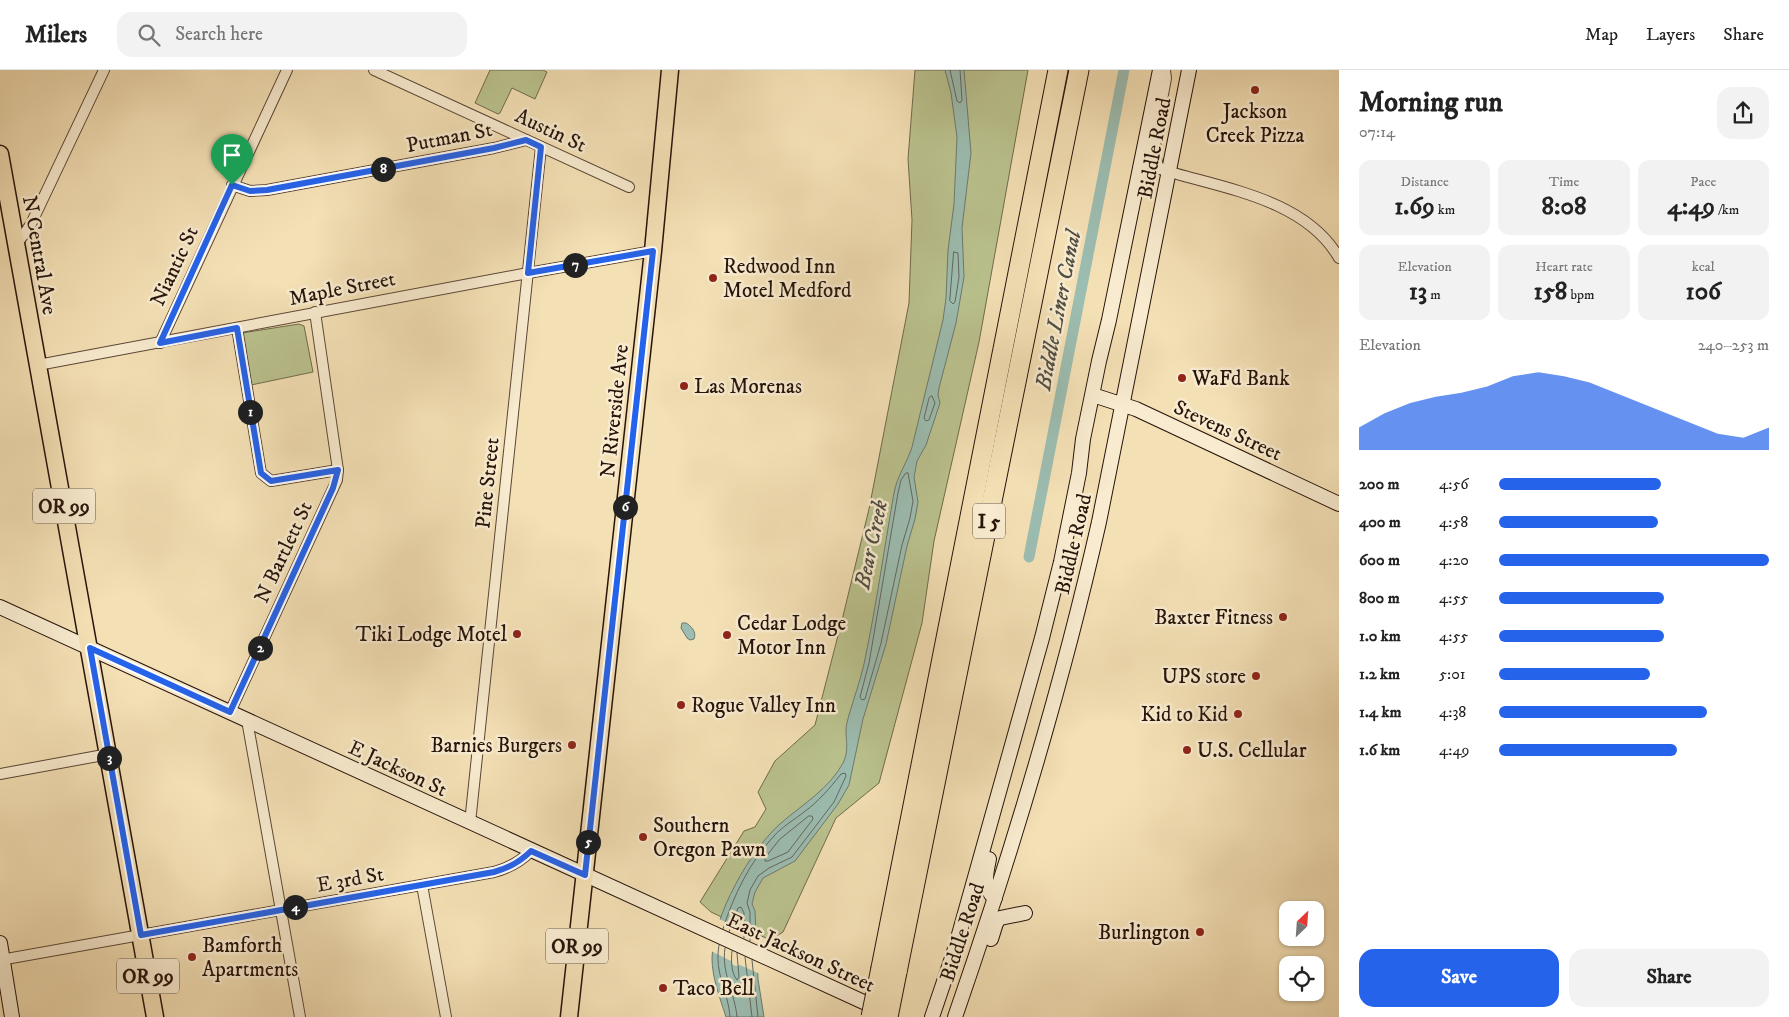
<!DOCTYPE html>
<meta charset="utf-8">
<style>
body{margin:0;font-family:"IM FELL DW Pica",serif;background:#f2f2f2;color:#222;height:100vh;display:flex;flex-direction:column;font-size:19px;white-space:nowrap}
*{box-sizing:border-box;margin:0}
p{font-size:16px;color:#767676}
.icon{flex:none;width:28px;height:28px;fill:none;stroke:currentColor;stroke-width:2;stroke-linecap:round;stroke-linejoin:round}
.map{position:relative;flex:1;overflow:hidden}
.details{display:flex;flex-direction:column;background:#fff;width:450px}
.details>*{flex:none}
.needle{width:32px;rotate:25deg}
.buttons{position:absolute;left:1279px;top:831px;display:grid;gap:10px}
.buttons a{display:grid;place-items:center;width:45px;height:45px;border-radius:10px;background:#fff;box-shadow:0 1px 4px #0004;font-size:25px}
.pin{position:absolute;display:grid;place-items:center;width:42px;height:42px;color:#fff;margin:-51px -21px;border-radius:50% 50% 50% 0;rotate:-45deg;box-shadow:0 0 5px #0007}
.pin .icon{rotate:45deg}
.km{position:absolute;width:25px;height:25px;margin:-12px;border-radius:50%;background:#222;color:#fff;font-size:14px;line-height:25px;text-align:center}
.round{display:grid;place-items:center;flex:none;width:52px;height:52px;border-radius:15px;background:#f2f2f2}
.head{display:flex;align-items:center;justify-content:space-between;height:85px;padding:0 20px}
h1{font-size:28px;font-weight:700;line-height:38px}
.figures{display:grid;grid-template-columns:repeat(3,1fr);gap:8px;height:85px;padding:5px 20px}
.figures div{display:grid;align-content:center;border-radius:12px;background:#f2f2f2;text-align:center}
.figures b{font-size:25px;font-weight:700}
.figures small{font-size:14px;font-weight:400}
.figures p{font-size:14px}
.chart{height:140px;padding:10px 20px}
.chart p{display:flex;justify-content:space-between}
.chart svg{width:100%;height:90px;margin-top:5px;fill:#2563eb;opacity:.7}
.primary-button{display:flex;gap:10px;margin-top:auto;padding:10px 20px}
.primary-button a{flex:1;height:58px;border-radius:15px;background:#2563eb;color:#fff;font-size:20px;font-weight:700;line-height:58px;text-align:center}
.primary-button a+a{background:#f2f2f2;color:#222}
ul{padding:0 20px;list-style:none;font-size:16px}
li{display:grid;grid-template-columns:80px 60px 1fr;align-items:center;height:38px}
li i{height:12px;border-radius:6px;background:#2563eb}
header{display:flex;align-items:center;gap:30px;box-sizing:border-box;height:70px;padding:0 25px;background:#fff;border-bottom:1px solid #e0e0e0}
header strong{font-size:24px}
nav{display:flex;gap:28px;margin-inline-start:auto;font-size:18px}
.search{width:350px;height:45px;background:#f2f2f2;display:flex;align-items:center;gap:12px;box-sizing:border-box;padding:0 18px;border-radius:15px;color:#767676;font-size:19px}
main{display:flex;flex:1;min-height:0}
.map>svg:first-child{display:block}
</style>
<header>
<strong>Milers</strong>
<div class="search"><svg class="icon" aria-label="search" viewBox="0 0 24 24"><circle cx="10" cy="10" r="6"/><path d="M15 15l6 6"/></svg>Search here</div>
<nav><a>Map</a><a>Layers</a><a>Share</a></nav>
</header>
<main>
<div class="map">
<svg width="1339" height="947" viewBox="0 0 1339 947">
<rect width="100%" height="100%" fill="#f4e0b5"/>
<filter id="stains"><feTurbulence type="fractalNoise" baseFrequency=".004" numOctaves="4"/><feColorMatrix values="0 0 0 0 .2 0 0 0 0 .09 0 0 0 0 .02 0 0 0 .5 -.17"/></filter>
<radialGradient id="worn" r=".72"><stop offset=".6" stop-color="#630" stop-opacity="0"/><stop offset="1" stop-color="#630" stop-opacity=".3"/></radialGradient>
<g fill="#bac28e" stroke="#706a4c">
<polygon points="490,0 543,0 547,2 535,29 512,18 500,43 498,44 475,33"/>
<polygon points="915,0 1028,0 979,272 934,471 922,553 879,713 836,748 783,862 770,870 711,842 700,832 744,761 755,757 766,739 758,722 775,691 815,655 843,546 869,439 909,233 912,150 908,89"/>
<polygon points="299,254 304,256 313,302 251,315 242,263"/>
</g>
<g fill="#9cbdb1" stroke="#6d796e">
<path d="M945,0H964L971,83L962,158L964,207L956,253L939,318L938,325L940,333L926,375L917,391L914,407L918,432L915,449L907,476L886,574L863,649L849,715L838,734L795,791L763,808L755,822L752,834L755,841L758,909L764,947H726C720,928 712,908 712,888C713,846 750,780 781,753C803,734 829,719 843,693C849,681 846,672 846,660C846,655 848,649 849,645C854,628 860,611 864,594C876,537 884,480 894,423C897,406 907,393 912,377L943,250L946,228L948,180L954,134L957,67L951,23Z"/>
<path d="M682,553H686C691,556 697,562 694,569L690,570L687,568L681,558Z"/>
</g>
<polygon fill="#f4e0b5" points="719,849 746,861 749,860 758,867 760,904 740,895 737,896 733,895 731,891 711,881"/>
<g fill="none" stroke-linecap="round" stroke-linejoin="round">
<g stroke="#62685e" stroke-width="1">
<polyline points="950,0 957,31 960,33 962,30 960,0"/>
<polygon points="954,182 958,183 959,207 955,232 953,234 950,231"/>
<polygon points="932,326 935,333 929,350 926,351 924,348 929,328"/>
<polygon points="908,403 913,431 910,448 902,475 881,573 865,629 862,630 860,627 869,593 898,423 901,410 905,404"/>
<polygon points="809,746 812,746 813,749 788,782 768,791 765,791 765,788 779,770"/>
<path d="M723,859C733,826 751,790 774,766C783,756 794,750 804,742C819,731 830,718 841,704L845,703L846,706L834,732L792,787L769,798L758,806L750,820L747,833L750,842V871"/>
<polyline points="729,862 738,838 741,837 744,843 744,868"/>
<path d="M719,875C714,904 728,920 730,947"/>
<path d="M725,878C721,903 735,923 737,947"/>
<path d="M732,881C731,890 731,903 737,910L739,907L737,883"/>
<polyline points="745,887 752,947"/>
<polyline points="752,890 758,947"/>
</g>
<polyline stroke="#9cbdb1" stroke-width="11" points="1029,487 1124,0"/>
<g stroke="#5a4635" stroke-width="12">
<g id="street">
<polyline points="374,0 629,117"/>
<path d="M1165,0L1166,8C1163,29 1148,83 1160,99C1220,118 1305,128 1339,188"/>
<polyline points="232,115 250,121 267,120 494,78 526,70"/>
<polyline points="17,174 31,154 104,0"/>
<polyline points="237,258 261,403 271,411 338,400"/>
<polyline points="160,273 287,0"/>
<polyline points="38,295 528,203 653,181"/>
<polyline points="230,642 337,410 338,400 315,242"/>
<polyline points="247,650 300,947"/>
<polyline points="0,704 109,684"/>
<polyline points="470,753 541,77"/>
<polyline points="422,815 446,947"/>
<path d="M0,890L494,802C509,798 520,792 531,781"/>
</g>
</g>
<g stroke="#27130a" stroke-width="16">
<g id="secondary">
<polyline points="1099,327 1136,339 1339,434"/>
<polyline points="0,537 881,940"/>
<path d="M989,789C986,803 982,818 995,828"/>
<polyline points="991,869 996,853 1000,848 1025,843"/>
<polyline points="0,873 12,947"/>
<polyline points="932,947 955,879 1042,568 1061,492 1079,403 1083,369 1099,291 1109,250 1160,0"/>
<path d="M955,947C1011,785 1061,620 1099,452L1189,0"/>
</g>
</g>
<g stroke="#27130a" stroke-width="19">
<g id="primary">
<polyline points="0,84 155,947"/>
<polyline points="569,947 653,181 670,0"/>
</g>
</g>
<g stroke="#27130a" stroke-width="21">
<g id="highway">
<polyline points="881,898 1058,0"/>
<polyline points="897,902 1079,0"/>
</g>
</g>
<use href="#street" stroke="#f8ebcf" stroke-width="10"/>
<use href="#secondary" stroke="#f8ebcf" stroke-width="14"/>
<use href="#primary" stroke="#f4e0b5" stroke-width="16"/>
<use href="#highway" stroke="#f4e0b5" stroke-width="19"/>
<g stroke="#27130a" stroke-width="21" stroke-linecap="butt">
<g id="highway-bridge">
<polyline points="871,947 881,898"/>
<polyline points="888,947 897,902"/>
</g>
</g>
<use href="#highway-bridge" stroke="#f4e0b5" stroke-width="19"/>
</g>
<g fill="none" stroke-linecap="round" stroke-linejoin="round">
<g stroke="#fff" stroke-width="10">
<path id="route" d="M526,70L541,77L528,203L653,181L585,805L531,781C520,792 509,798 494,802L141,865L90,578L230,642L333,418L338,400L271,411L261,403L237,258L160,273L232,115L250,121L267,120L494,78Z"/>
</g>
<use href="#route" stroke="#2563eb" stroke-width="6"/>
</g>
<g fill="#8f2418" stroke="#f8ebcf" stroke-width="2">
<circle cx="1255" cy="20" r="5"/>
<circle cx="713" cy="208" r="5"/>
<circle cx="1182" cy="308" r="5"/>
<circle cx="684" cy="316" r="5"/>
<circle cx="1283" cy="547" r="5"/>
<circle cx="517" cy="564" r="5"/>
<circle cx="727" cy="565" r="5"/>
<circle cx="1256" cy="606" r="5"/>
<circle cx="681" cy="635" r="5"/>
<circle cx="1238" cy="644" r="5"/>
<circle cx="572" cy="675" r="5"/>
<circle cx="1187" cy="680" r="5"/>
<circle cx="643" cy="767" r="5"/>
<circle cx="1200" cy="862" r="5"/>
<circle cx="192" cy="887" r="5"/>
<circle cx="663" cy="918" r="5"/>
</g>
<g text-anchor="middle" stroke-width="5" stroke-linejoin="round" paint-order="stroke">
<g fill="#f8ebcf" stroke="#665445" stroke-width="1">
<rect x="33" y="418.5" width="62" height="35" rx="4"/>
<rect x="973" y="433.5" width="32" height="35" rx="4"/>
<rect x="546" y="858.5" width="62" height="35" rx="4"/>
<rect x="117" y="888.5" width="62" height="35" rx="4"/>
</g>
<g font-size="20" font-weight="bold" fill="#27130a">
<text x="64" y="443">OR 99</text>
<text x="989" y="458">I 5</text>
<text x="577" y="883">OR 99</text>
<text x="148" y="913">OR 99</text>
</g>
<g font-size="21" fill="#27130a" stroke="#f8ebcf" text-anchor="start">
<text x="1255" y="48" text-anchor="middle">Jackson<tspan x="1255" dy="24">Creek Pizza</tspan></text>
<text x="723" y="203">Redwood Inn<tspan x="723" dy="24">Motel Medford</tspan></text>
<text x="1192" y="315">WaFd Bank</text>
<text x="694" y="323">Las Morenas</text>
<text x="1273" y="554" text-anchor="end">Baxter Fitness</text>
<text x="737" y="560">Cedar Lodge<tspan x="737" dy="24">Motor Inn</tspan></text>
<text x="507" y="571" text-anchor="end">Tiki Lodge Motel</text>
<text x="1246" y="613" text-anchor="end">UPS store</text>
<text x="691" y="642">Rogue Valley Inn</text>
<text x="1228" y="651" text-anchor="end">Kid to Kid</text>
<text x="562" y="682" text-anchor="end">Barnies Burgers</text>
<text x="1197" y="687">U.S. Cellular</text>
<text x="653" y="762">Southern<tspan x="653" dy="24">Oregon Pawn</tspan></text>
<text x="1190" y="869" text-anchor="end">Burlington</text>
<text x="202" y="882">Bamforth<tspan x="202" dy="24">Apartments</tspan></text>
<text x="673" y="925">Taco Bell</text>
</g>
<g font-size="21" fill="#27130a" stroke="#f8ebcf">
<text transform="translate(551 60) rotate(25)" y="7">Austin St</text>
<text transform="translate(449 67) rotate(-11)" y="7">Putman St</text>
<text transform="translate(1154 78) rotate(-79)" y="7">Biddle Road</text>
<text transform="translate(40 185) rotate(80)" y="7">N Central Ave</text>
<text transform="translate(174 196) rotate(-65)" y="7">Niantic St</text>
<text transform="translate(342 218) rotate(-11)" y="7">Maple Street</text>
<text transform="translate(614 341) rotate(-84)" y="7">N Riverside Ave</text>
<text transform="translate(1228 360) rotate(25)" y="7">Stevens Street</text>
<text transform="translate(487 413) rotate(-84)" y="7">Pine Street</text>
<text transform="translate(1073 474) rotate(-77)" y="7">Biddle Road</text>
<text transform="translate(283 482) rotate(-65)" y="7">N Bartlett St</text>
<text transform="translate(398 698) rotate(25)" y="7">E Jackson St</text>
<text transform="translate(350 809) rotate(-10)" y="7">E 3rd St</text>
<text transform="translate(962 862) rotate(-72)" y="7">Biddle Road</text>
<text transform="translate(801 882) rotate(25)" y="7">East Jackson Street</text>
</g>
<g font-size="22" font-style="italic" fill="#504e44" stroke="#f8ebcf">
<text transform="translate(1057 240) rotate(-79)" y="8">Biddle Liner Canal</text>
<text transform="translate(870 474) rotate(-78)" y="8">Bear Creek</text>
</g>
</g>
<rect width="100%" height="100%" filter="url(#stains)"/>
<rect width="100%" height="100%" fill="url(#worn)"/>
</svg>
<div class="buttons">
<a><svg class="needle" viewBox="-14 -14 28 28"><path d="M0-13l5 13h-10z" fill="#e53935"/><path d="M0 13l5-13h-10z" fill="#767676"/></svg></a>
<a><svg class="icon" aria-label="locate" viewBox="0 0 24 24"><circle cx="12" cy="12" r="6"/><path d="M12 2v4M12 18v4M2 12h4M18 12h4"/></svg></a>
</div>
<div class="pin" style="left:232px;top:115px;background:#1e9e55"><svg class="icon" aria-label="arrive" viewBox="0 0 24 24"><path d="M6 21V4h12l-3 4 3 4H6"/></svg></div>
<b class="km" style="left:250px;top:342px">1</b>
<b class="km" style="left:260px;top:578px">2</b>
<b class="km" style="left:109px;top:688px">3</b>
<b class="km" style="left:295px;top:837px">4</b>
<b class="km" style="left:588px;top:772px">5</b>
<b class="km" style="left:625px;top:437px">6</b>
<b class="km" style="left:575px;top:195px">7</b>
<b class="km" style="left:383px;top:99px">8</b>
</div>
<section class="details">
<div class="head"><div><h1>Morning run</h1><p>07:14</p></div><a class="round"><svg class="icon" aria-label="share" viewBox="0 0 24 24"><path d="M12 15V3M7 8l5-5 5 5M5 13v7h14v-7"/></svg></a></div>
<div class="figures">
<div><p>Distance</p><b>1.69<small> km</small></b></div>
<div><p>Time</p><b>8:08</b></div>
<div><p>Pace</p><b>4:49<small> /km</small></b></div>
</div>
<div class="figures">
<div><p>Elevation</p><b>13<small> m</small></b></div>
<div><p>Heart rate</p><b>158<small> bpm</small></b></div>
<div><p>kcal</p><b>106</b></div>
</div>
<div class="chart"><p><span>Elevation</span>240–253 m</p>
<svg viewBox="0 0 160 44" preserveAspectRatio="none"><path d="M0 44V33L10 26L20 21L30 18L40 16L50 13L60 8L70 6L80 8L90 11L100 16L110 21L120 26L130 31L140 36L150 38L160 33V44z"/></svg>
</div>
<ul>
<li><b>200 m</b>4:56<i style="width:60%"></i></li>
<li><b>400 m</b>4:58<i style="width:59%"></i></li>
<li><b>600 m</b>4:20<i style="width:100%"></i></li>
<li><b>800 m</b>4:55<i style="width:61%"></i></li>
<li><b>1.0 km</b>4:55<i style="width:61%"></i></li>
<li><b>1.2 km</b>5:01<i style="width:56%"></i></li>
<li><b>1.4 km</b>4:38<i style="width:77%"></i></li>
<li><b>1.6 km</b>4:49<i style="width:66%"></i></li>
</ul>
<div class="primary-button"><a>Save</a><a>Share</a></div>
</section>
</main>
